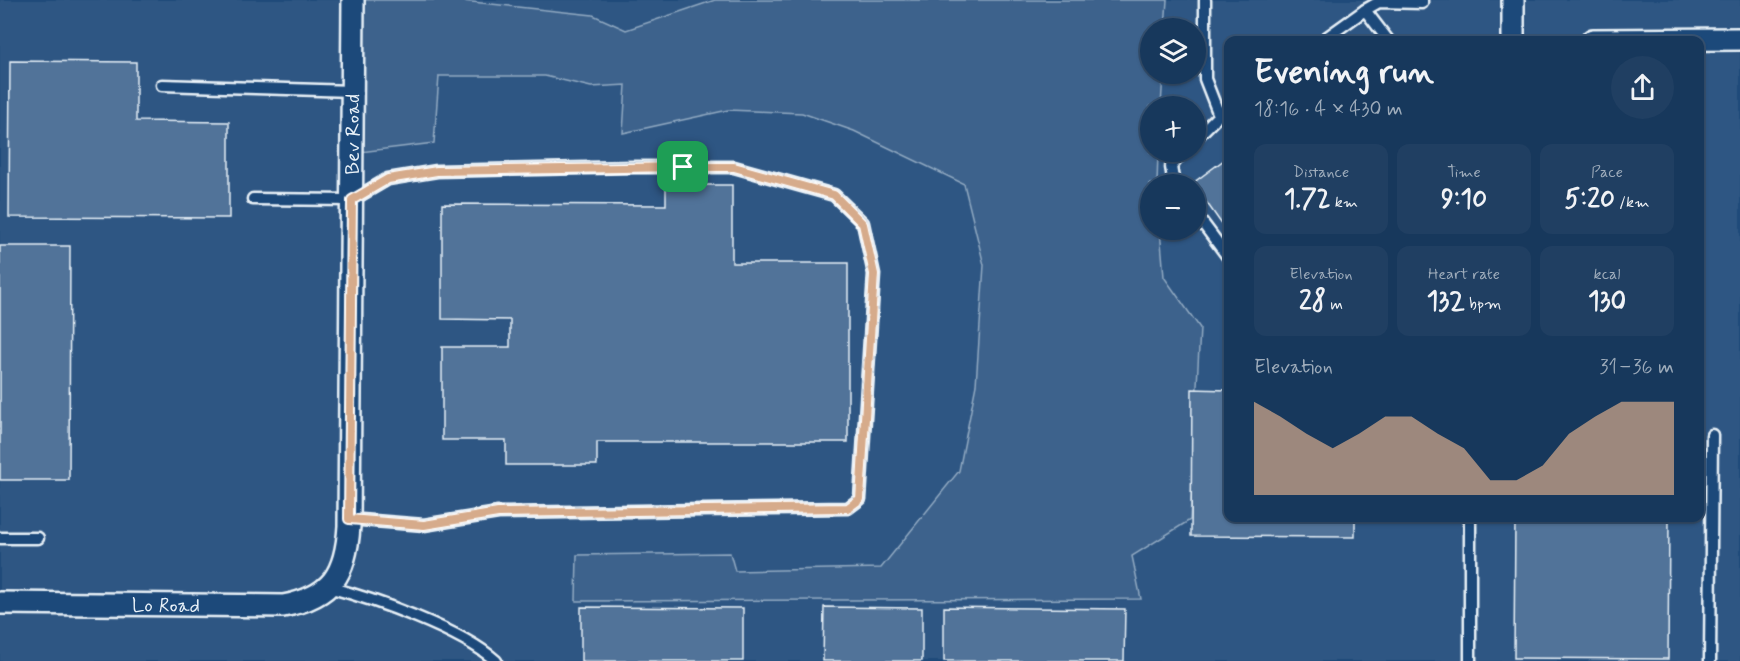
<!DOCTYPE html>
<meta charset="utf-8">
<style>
body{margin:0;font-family:Mynerve,sans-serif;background:#203f62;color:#f1f3f6;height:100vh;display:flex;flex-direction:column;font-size:22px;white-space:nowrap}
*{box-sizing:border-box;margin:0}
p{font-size:20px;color:#9eacbb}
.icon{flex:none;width:33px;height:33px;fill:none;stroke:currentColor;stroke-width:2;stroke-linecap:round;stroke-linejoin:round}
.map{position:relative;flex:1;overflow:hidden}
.sheet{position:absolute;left:1224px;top:36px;width:480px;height:486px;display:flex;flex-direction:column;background:#17385c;border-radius:12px;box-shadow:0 2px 4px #0004,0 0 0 2px #365272}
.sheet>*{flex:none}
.controls{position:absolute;left:1140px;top:18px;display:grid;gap:12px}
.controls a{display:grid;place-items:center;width:66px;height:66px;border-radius:50%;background:#17385c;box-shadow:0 2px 4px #0004,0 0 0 2px #365272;font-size:30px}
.pin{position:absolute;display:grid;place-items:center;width:51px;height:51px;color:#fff;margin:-26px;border-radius:12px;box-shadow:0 3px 9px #0006}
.round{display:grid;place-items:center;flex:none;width:63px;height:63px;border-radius:32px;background:#203f62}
.summary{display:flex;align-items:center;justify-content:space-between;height:102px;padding:0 30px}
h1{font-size:33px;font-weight:700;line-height:45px}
.figures{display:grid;grid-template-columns:repeat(3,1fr);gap:9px;height:102px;padding:6px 30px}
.figures div{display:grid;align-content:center;border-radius:12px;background:#203f62;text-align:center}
.figures b{font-size:26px;font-weight:700}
.figures small{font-size:16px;font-weight:400}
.figures p{font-size:16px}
.chart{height:168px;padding:12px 30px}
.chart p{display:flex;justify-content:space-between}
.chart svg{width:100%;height:108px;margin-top:6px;fill:#d6ab8b;opacity:.7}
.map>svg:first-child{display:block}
</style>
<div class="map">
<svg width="1740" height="661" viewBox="0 0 1740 661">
<rect width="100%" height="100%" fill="#1f4a7a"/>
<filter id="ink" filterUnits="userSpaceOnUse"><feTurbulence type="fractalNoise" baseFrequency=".0167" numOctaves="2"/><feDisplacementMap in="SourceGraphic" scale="12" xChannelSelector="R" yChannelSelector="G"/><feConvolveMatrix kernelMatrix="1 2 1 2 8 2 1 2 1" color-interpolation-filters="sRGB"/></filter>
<g filter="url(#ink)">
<path fill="#2e5683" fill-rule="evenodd" d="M0,0H1740V661H0ZM1150,28H1196V74H1150ZM1228,40H1700V518H1228ZM1150,106H1196V152H1150ZM1150,184H1196V230H1150Z"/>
<polygon fill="#3c628c" stroke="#92aac2" stroke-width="1.5" points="353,0 453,0 593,15 626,30 715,0 1167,0 1165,28 1150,28 1150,74 1163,74 1161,106 1150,106 1150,152 1158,152 1157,184 1150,184 1150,230 1160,230 1164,277 1200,328 1190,520 1132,556 1141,599 576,601 577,555 730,553 735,571 881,568 959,471 976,385 984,265 964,184 854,131 802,113 728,110 623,133 626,85 591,87 545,76 439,76 434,143 352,153"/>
<g fill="#517399" stroke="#e8f1f8" stroke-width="1.5">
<polygon points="10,61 136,62 136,121 229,122 229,218 9,217"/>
<polygon points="1228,157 1228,233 1193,183"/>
<polygon points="666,185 732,185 732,263 848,263 848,442 597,442 597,465 506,465 506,440 442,440 442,347 510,347 510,320 442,319 442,204 666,205"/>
<polygon points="0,246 70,246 69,480 0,480"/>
<polygon points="1192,389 1228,390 1228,518 1355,518 1355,537 1191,536"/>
<polygon points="1515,518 1669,518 1668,659 1514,658"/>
<polygon points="581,607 743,608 743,661 581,661"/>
<polygon points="824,607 922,608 922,661 823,661"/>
<polygon points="944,607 1125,609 1124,661 944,661"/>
</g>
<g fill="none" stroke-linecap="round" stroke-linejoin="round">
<g stroke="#e8f1f8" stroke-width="15">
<g id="lane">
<polyline points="1323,40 1365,10"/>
<polyline points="1388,40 1365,10 1379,2 1422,3 1422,0"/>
<polyline points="162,85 352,91"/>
<polyline points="1219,115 1228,108"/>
<polyline points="1196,138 1219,115 1205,79 1205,0"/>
<polyline points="1174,184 1171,167 1182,152"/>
<polyline points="253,199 352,200 388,179 437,171 633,167 734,167 834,195 863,223 874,274 860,499 848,508 498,513 424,525 349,519"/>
<polyline points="1196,214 1228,257"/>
<polyline points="1470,518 1470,661"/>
<polyline points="0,538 38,538"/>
<path d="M328,587C374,599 462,630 496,661"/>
<polyline points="1710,661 1712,435"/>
</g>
</g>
<g stroke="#e8f1f8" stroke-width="26">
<g id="street">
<polyline points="1513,0 1513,40"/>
<polyline points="1593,40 1740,39"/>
<path id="s1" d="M0,603L283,606C332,597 346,574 349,526L353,0"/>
</g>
</g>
<use href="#lane" stroke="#1f4a7a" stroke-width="10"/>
<use href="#street" stroke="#1f4a7a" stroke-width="21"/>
</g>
</g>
<g fill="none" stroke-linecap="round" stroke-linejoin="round" filter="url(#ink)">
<g stroke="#fff" stroke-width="12">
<polygon id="route" points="683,167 734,167 834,195 863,224 874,274 860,499 848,508 498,513 424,525 349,519 352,200 388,179 437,171"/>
</g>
<use href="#route" stroke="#d6ab8b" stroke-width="8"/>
</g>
<g text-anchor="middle" stroke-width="4.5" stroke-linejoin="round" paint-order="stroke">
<g font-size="20" fill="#e8f1f8" stroke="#1f4a7a">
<text dy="7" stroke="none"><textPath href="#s1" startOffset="790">Bev Road</textPath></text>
<text dy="7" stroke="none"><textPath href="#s1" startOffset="166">Lo Road</textPath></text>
</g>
</g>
</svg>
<div class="controls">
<a><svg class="icon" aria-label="layers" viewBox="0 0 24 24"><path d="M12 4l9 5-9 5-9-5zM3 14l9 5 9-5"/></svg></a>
<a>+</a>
<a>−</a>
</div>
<div class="pin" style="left:683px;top:167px;background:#1e9e55"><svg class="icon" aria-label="arrive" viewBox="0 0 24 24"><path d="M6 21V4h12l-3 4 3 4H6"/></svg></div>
<section class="sheet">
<div class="summary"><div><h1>Evening run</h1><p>18:16 · 4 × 430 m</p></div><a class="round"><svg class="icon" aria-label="share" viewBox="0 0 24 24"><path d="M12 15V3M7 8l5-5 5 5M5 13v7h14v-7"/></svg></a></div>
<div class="figures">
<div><p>Distance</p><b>1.72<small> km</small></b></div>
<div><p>Time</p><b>9:10</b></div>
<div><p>Pace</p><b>5:20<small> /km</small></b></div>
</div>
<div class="figures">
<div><p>Elevation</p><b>28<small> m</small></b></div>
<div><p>Heart rate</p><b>132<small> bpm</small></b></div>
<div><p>kcal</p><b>130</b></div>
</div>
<div class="chart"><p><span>Elevation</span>31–36 m</p>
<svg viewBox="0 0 160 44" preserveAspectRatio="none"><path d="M0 44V6L10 12L20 19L30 25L40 19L50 12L60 12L70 19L80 25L90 38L100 38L110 32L120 19L130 12L140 6L150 6L160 6V44z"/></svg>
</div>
</section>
</div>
